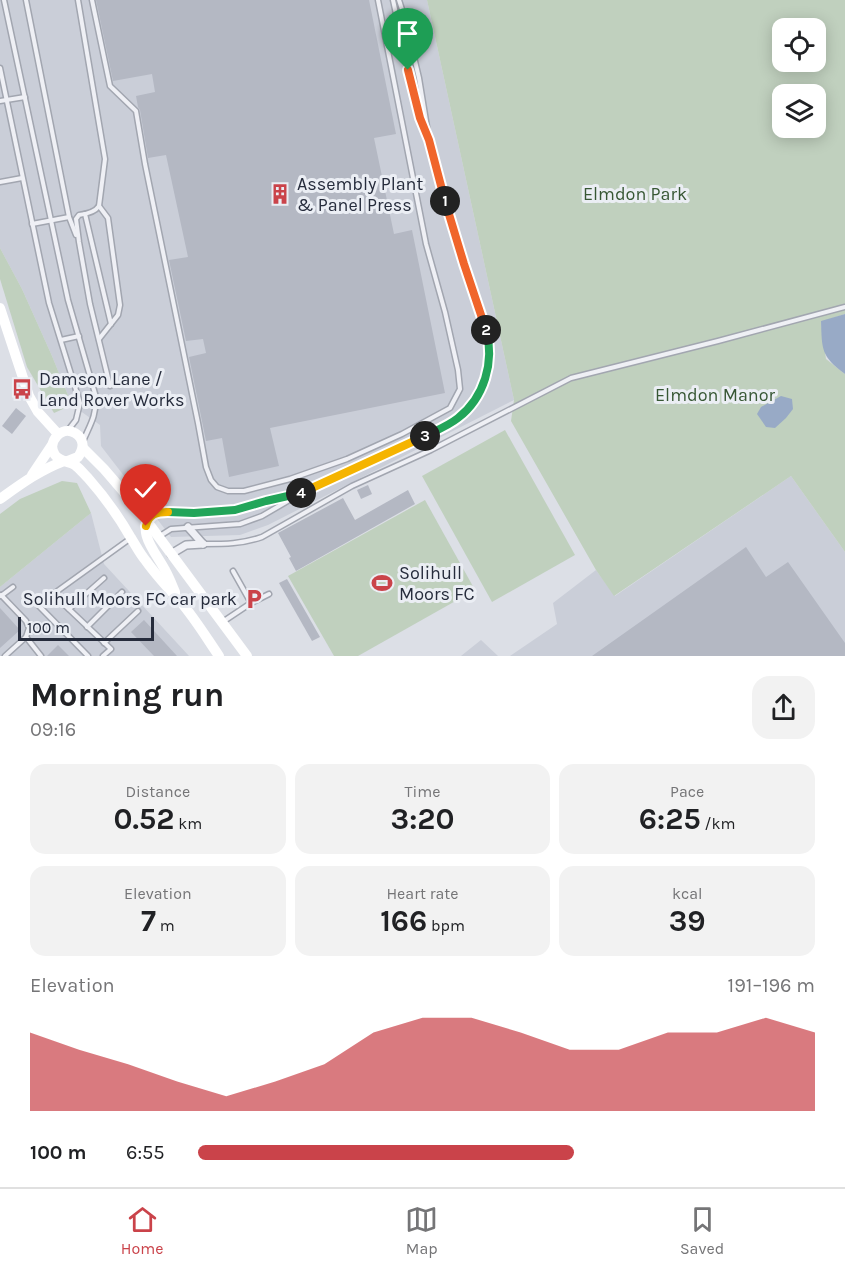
<!DOCTYPE html>
<meta charset="utf-8">
<style>
body{margin:0;font-family:Karla,sans-serif;background:#f2f2f2;color:#202124;height:100vh;display:flex;flex-direction:column;font-size:22px;white-space:nowrap}
*{box-sizing:border-box;margin:0}
p{font-size:20px;color:#757577}
.icon{flex:none;width:33px;height:33px;fill:none;stroke:currentColor;stroke-width:2;stroke-linecap:round;stroke-linejoin:round}
.map{position:relative;height:656px;overflow:hidden}
.drawer{display:flex;flex-direction:column;background:#fff;flex:1}
.drawer>*{flex:none}
.fabs{position:absolute;left:772px;top:18px;display:grid;gap:12px}
.fabs a{display:grid;place-items:center;width:54px;height:54px;border-radius:12px;background:#fff;box-shadow:0 3px 15px #0003;font-size:30px}
.scale{position:absolute;left:18px;bottom:15px;width:136px;box-sizing:border-box;padding-left:6px;border:3px solid #262c3c;border-top:0;font-size:16px;line-height:21px;white-space:nowrap;color:#262c3c;-webkit-text-stroke:4px #ebeef4;paint-order:stroke}
.pin{position:absolute;display:grid;place-items:center;width:51px;height:51px;color:#fff;margin:-62px -26px;border-radius:50% 50% 50% 0;rotate:-45deg;box-shadow:0 0 6px #0007}
.pin .icon{rotate:45deg}
.km{position:absolute;width:30px;height:30px;margin:-15px;border-radius:50%;background:#222;color:#fff;font-size:16px;line-height:30px;text-align:center}
.round{display:grid;place-items:center;flex:none;width:63px;height:63px;border-radius:18px;background:#f2f2f2}
.headline{display:flex;align-items:center;justify-content:space-between;height:102px;padding:0 30px}
h1{font-size:33px;font-weight:700;line-height:45px}
.figures{display:grid;grid-template-columns:repeat(3,1fr);gap:9px;height:102px;padding:6px 30px}
.figures div{display:grid;align-content:center;border-radius:15px;background:#f2f2f2;text-align:center}
.figures b{font-size:30px;font-weight:700}
.figures small{font-size:16px;font-weight:400}
.figures p{font-size:16px}
.chart{height:168px;padding:12px 30px}
.chart p{display:flex;justify-content:space-between}
.chart svg{width:100%;height:108px;margin-top:6px;fill:#ca434a;opacity:.7}
ul{padding:0 30px;list-style:none;font-size:20px}
li{display:grid;grid-template-columns:96px 72px 1fr;align-items:center;height:45px}
li i{height:15px;border-radius:8px;background:#ca434a}
.menu{display:flex;justify-content:space-around;align-items:center;height:84px;border-top:2px solid #e0e0e0;background:#fff;font-size:16px;color:#757577}
.menu a{display:grid;justify-items:center;gap:3px}
.menu .current{color:#ca434a}
.map>svg:first-child{display:block}
</style>
<div class="map">
<svg width="845" height="656" viewBox="0 0 845 656">
<rect width="100%" height="100%" fill="#dcdfe6"/>
<g fill="#caced8">
<polygon points="0,0 427,0 514,400 268,525 240,535 171,537 101,446 100,425 72,405 52,356 22,289 0,248"/>
<polygon points="791,476 845,552 845,656 510,656 557,624 553,603 596,570 615,596"/>
<polygon points="91,513 104,564 189,656 0,656 0,587"/>
<polygon points="481,640 498,656 461,656"/>
</g>
<g fill="#c0d0be" fill-rule="evenodd">
<path d="M427,0H845V314L821,322L826,359L845,374V552L791,476L614,596L596,570L511,421L514,400ZM783,28H816V62H783ZM783,94H816V128H783Z"/>
<polygon points="0,248 22,289 52,356 72,405 54,413 27,367 0,279"/>
<polygon points="505,430 575,555 492,602 422,476"/>
<polygon points="62,481 77,483 91,513 0,587 0,514 20,499"/>
<polygon points="425,500 475,590 358,656 334,656 288,576"/>
</g>
<g fill="#98aac6">
<path d="M845,314V374C821,356 822,350 821,321Z"/>
<polygon points="781,396 792,399 793,409 786,418 775,428 766,427 757,414 761,407"/>
</g>
<g fill="#b4b8c3">
<polygon points="96,0 369,0 396,134 374,138 394,234 412,230 445,393 270,428 279,466 229,477 222,438 206,441 189,357 206,353 203,339 186,341 169,260 188,257 166,155 148,158 140,110 138,107 136,96 155,92 152,74 113,81"/>
<polygon points="16,408 26,416 12,434 2,426"/>
<polygon points="368,485 372,494 361,499 357,490"/>
<polygon points="408,490 415,504 296,571 289,558 291,557 278,533 343,498 355,520"/>
<polygon points="746,547 766,577 788,562 845,643 845,656 592,656"/>
<polygon points="287,579 320,637 312,641 279,583"/>
<polygon points="0,608 20,630 0,648"/>
<polygon points="144,620 177,656 154,656 131,632"/>
<polygon points="58,645 69,656 47,656"/>
</g>
<g fill="none" stroke-linecap="round" stroke-linejoin="round">
<g stroke="#a2a6b0" stroke-width="7">
<g id="lane">
<path d="M4,0L68,300L96,397C96,416 91,423 84,439"/>
<polyline points="26,0 69,217 76,235"/>
<path d="M78,0L105,159L99,206C95,212 87,214 79,215L76,219L79,242L90,304L110,386"/>
<polyline points="92,0 110,86 136,111 145,164 198,423 206,467 211,480 217,487 228,491 244,491 290,479 347,459 402,434 450,408 460,389 458,370 445,312 426,244 378,0"/>
<polyline points="393,0 413,92 420,119 426,133"/>
<polyline points="0,68 49,303 80,403 76,420 69,429"/>
<polyline points="0,101 25,97"/>
<polyline points="0,182 22,178"/>
<polyline points="99,206 108,218 120,305 118,315 99,339"/>
<polyline points="85,214 111,324"/>
<polyline points="32,224 69,217"/>
<polyline points="61,340 79,336"/>
<polyline points="154,514 162,512 194,513 235,510 266,501 295,495"/>
<polyline points="160,536 171,529 240,524 262,516 298,495 428,434 456,420 468,409 478,394 487,376 490,351 487,333 454,232 441,187 429,139 419,78 405,19 399,0"/>
<path d="M204,544C225,544 242,544 262,537L352,486L431,450L571,378L718,341L845,307"/>
<polyline points="233,571 251,603"/>
<polyline points="53,594 111,649 103,656"/>
<polyline points="1,595 26,621 29,628 26,637 5,656"/>
<polyline points="1,596 13,587"/>
<polyline points="69,609 104,578"/>
<polyline points="224,621 251,603 269,594"/>
<polyline points="87,627 122,592"/>
<polyline points="26,637 41,656"/>
<polyline points="104,643 138,611"/>
<polyline points="88,656 38,605 131,538"/>
</g>
</g>
<g stroke="#a2a6b0" stroke-width="10">
<g id="street">
<polyline points="188,527 203,544"/>
<polyline points="171,554 186,545 203,544"/>
</g>
</g>
<use href="#lane" stroke="#eff0f5" stroke-width="4"/>
<use href="#street" stroke="#eff0f5" stroke-width="7"/>
<g stroke="#fff" stroke-width="10">
<polyline points="0,308 29,396 38,412 58,434"/>
<polyline points="83,448 104,469 135,505 247,656"/>
<path d="M68,461L78,457C84,449 85,439 75,433C62,425 46,442 55,455C60,462 69,461 75,465C80,469 84,474 88,478C104,496 119,517 131,538C136,546 140,554 146,561C156,575 167,587 179,600C194,617 206,637 219,656"/>
<polyline points="32,475 52,445"/>
<path d="M0,499C21,484 40,470 64,461"/>
<path d="M153,514C134,530 157,554 165,570C169,577 172,585 175,592"/>
</g>
</g>
<g fill="none" stroke-linecap="round" stroke-linejoin="round">
<g stroke="#fff" stroke-width="12">
<polyline id="split-1" points="408,70 420,118 429,140 445,201"/>
</g>
<g stroke="#fff" stroke-width="12">
<polyline id="split-2" points="445,201 464,264 486,330"/>
</g>
<g stroke="#fff" stroke-width="12">
<path id="split-3" d="M425,436C435,431 448,426 458,418C484,398 495,362 486,330"/>
</g>
<g stroke="#fff" stroke-width="12">
<polyline id="split-4" points="301,493 425,436"/>
</g>
<g stroke="#fff" stroke-width="12">
<polyline id="split-5" points="168,512 194,513 235,510 266,501 301,493"/>
</g>
<g stroke="#fff" stroke-width="12">
<path id="split-6" d="M146,526C149,514 156,512 168,512"/>
</g>
<use href="#split-1" stroke="#f0652b" stroke-width="8"/>
<use href="#split-2" stroke="#f0652b" stroke-width="8"/>
<use href="#split-3" stroke="#22a559" stroke-width="8"/>
<use href="#split-4" stroke="#f5b400" stroke-width="8"/>
<use href="#split-5" stroke="#22a559" stroke-width="8"/>
<use href="#split-6" stroke="#f5b400" stroke-width="8"/>
</g>
<defs>
<g id="building-bare" transform="scale(1.62)"><path d="M-4-6H4V6H1V3H-1V6H-4ZM-2.5-4.3h1.7v1.8h-1.7ZM.8-4.3h1.7v1.8H.8ZM-2.5-1h1.7V.8h-1.7ZM.8-1h1.7V.8H.8Z" fill="#ca434a" stroke="#ebeef4" stroke-width="2.5" paint-order="stroke"/></g>
<g id="bus-bare" transform="scale(1.62)"><path d="M-5-6H5V4H4V6H2V4H-2V6H-4V4H-5ZM-3.5-4V0h7V-4ZM-3.5 1.2v1.5H-2V1.2ZM2 1.2v1.5H3.5V1.2Z" fill="#ca434a" stroke="#ebeef4" stroke-width="2.5" paint-order="stroke"/></g>
<g id="stadium-bare" transform="scale(1.62)"><path d="M0-5a6.5 5 0 1 0 0 10a6.5 5 0 1 0 0-10ZM-3.5-1.8h7v3.6h-7Z" fill="#ca434a" stroke="#ebeef4" stroke-width="2.5" paint-order="stroke"/></g>
<g id="parking-bare" transform="scale(1.62)"><path d="M-3.5-5.5H1a3.5 3.5 0 0 1 0 7H-1V5.5H-3.5ZM-1-3.4V-.6H.8a1.4 1.4 0 0 0 0-2.8Z" fill="#ca434a" stroke="#ebeef4" stroke-width="2.5" paint-order="stroke"/></g>
</defs>
<g fill-rule="evenodd">
<use href="#building-bare" x="280" y="194"/>
<use href="#bus-bare" x="22" y="389"/>
<use href="#stadium-bare" x="382" y="583"/>
<use href="#parking-bare" x="254" y="599"/>
</g>
<g text-anchor="middle" stroke-width="6" stroke-linejoin="round" paint-order="stroke">
<g font-size="18" fill="#262c3c" stroke="#ebeef4" text-anchor="start">
<text x="297" y="190">Assembly Plant<tspan x="297" dy="21">&amp; Panel Press</tspan></text>
<text x="39" y="385">Damson Lane /<tspan x="39" dy="21">Land Rover Works</tspan></text>
<text x="399" y="579">Solihull<tspan x="399" dy="21">Moors FC</tspan></text>
<text x="237" y="605" text-anchor="end">Solihull Moors FC car park</text>
</g>
<g font-size="18" fill="#375734" stroke="#ebeef4">
<text x="635" y="200">Elmdon Park</text>
<text x="715" y="401">Elmdon Manor</text>
</g>
</g>
</svg>
<div class="fabs">
<a><svg class="icon" aria-label="locate" viewBox="0 0 24 24"><circle cx="12" cy="12" r="6"/><path d="M12 2v4M12 18v4M2 12h4M18 12h4"/></svg></a>
<a><svg class="icon" aria-label="layers" viewBox="0 0 24 24"><path d="M12 4l9 5-9 5-9-5zM3 14l9 5 9-5"/></svg></a>
</div>
<div class="scale">100 m</div>
<div class="pin" style="left:408px;top:70px;background:#1e9e55"><svg class="icon" aria-label="arrive" viewBox="0 0 24 24"><path d="M6 21V4h12l-3 4 3 4H6"/></svg></div>
<div class="pin" style="left:146px;top:526px;background:#d93025"><svg class="icon" aria-label="check" viewBox="0 0 24 24"><path d="M5 12l5 5 9-10"/></svg></div>
<b class="km" style="left:445px;top:201px">1</b>
<b class="km" style="left:486px;top:330px">2</b>
<b class="km" style="left:425px;top:436px">3</b>
<b class="km" style="left:301px;top:493px">4</b>
</div>
<section class="drawer">
<div class="headline"><div><h1>Morning run</h1><p>09:16</p></div><a class="round"><svg class="icon" aria-label="share" viewBox="0 0 24 24"><path d="M12 15V3M7 8l5-5 5 5M5 13v7h14v-7"/></svg></a></div>
<div class="figures">
<div><p>Distance</p><b>0.52<small> km</small></b></div>
<div><p>Time</p><b>3:20</b></div>
<div><p>Pace</p><b>6:25<small> /km</small></b></div>
</div>
<div class="figures">
<div><p>Elevation</p><b>7<small> m</small></b></div>
<div><p>Heart rate</p><b>166<small> bpm</small></b></div>
<div><p>kcal</p><b>39</b></div>
</div>
<div class="chart"><p><span>Elevation</span>191–196 m</p>
<svg viewBox="0 0 160 44" preserveAspectRatio="none"><path d="M0 44V12L10 19L20 25L30 32L40 38L50 32L60 25L70 12L80 6L90 6L100 12L110 19L120 19L130 12L140 12L150 6L160 12V44z"/></svg>
</div>
<ul>
<li><b>100 m</b>6:55<i style="width:61%"></i></li>
</ul>
</section>
<nav class="menu">
<a class="current"><svg class="icon" aria-label="home" viewBox="0 0 24 24"><path d="M3 11l9-7 9 7M6 9v11h12V9"/></svg>Home</a>
<a><svg class="icon" aria-label="map" viewBox="0 0 24 24"><path d="M3 6l6-2 6 2 6-2v14l-6 2-6-2-6 2zM9 4v14M15 6v14"/></svg>Map</a>
<a><svg class="icon" aria-label="saved" viewBox="0 0 24 24"><path d="M7 4h10v16l-5-4-5 4z"/></svg>Saved</a>
</nav>
